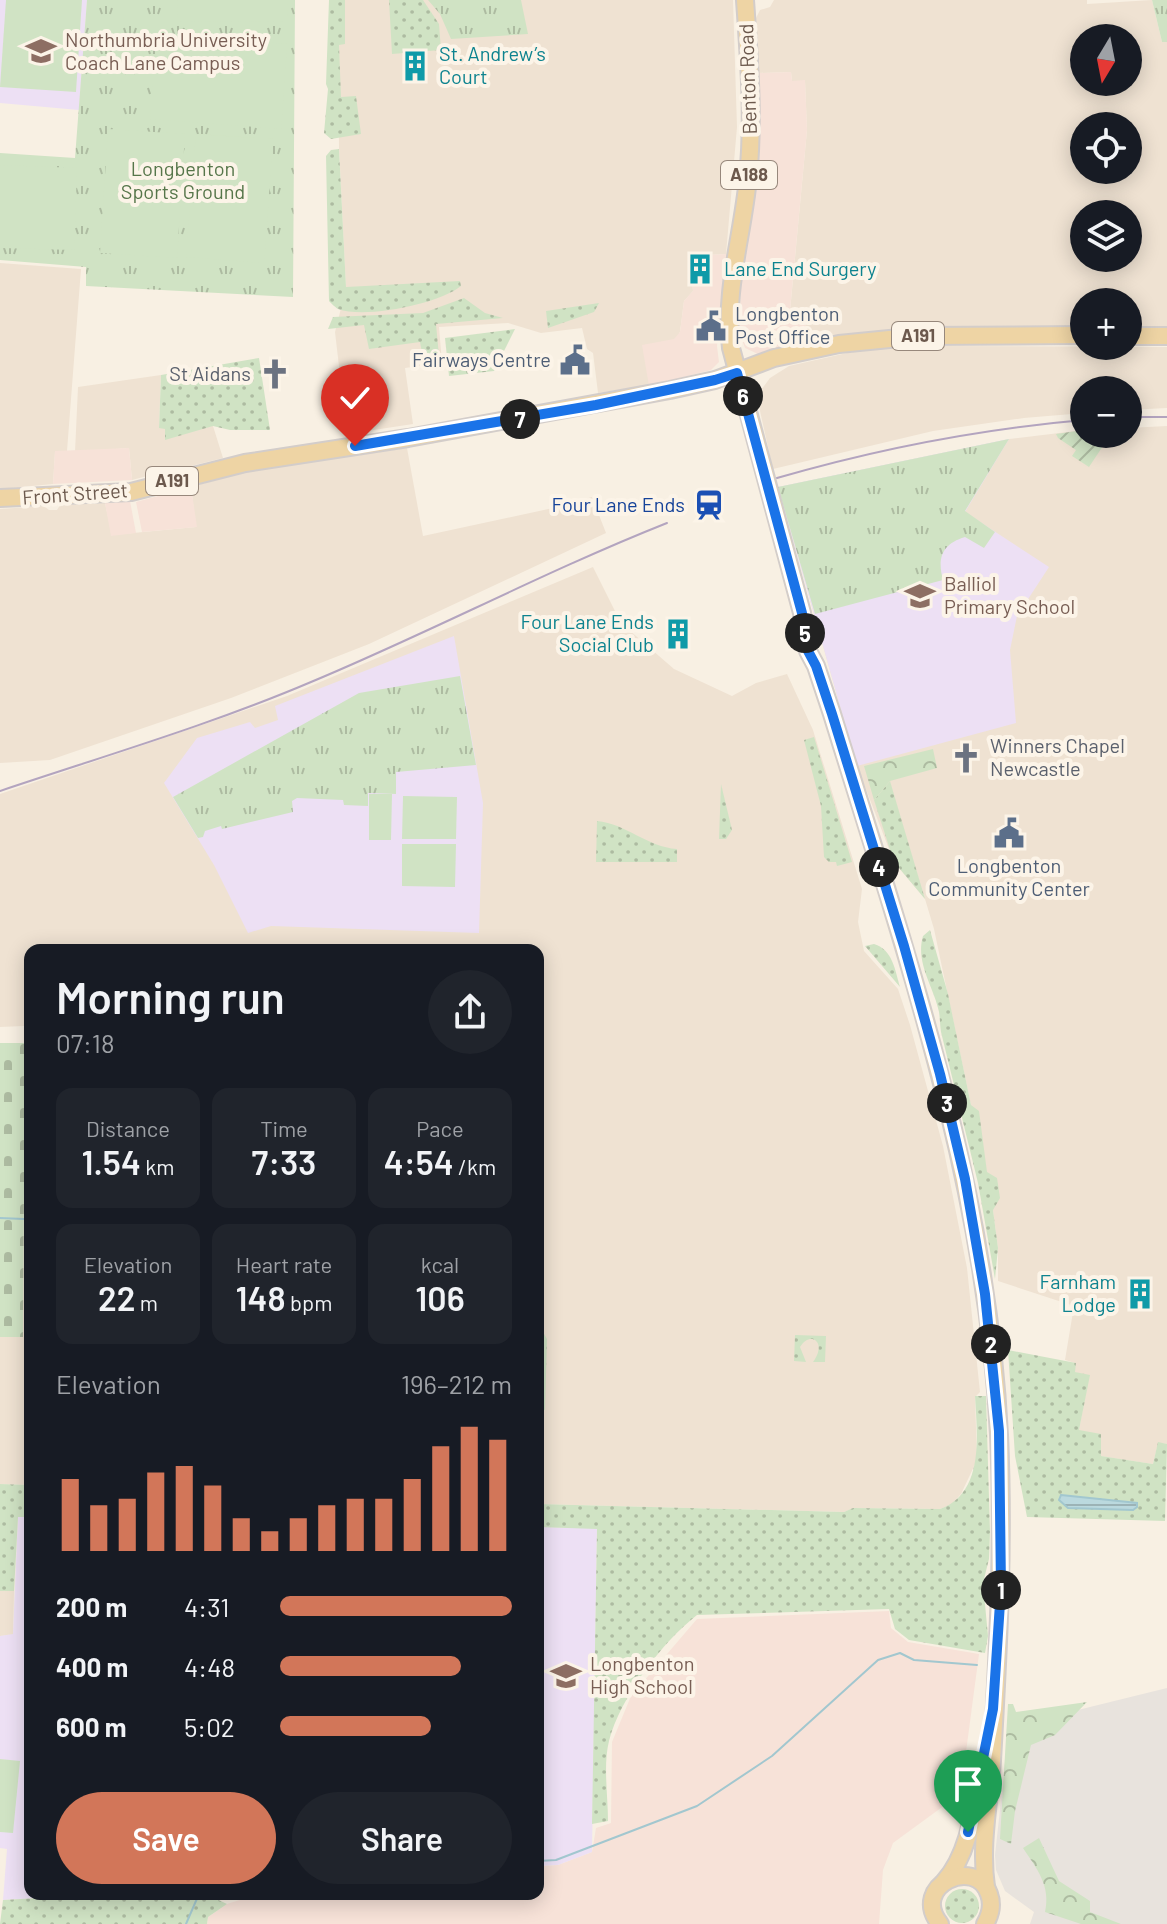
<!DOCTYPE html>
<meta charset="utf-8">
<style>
body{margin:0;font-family:Barlow,sans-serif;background:#20242c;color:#f1f3f6;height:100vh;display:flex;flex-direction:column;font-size:30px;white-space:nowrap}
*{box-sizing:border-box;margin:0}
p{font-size:26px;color:#9ea1a6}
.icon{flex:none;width:44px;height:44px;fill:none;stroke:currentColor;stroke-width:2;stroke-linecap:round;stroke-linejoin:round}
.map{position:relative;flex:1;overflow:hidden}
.sheet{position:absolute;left:24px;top:944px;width:520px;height:956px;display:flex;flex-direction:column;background:#171b24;border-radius:16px;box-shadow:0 4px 20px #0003}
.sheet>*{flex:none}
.needle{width:52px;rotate:190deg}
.buttons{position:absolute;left:1070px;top:24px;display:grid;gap:16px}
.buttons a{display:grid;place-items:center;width:72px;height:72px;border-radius:50%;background:#171b24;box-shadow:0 4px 20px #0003;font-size:40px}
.pin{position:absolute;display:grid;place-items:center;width:68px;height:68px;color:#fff;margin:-82px -34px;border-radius:50% 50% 50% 0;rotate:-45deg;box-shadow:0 0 8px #0007}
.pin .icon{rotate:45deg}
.km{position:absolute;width:40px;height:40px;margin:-20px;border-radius:50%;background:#222;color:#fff;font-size:22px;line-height:40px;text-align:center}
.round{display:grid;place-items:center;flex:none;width:84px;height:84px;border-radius:42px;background:#20242c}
.headline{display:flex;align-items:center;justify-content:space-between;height:136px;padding:0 32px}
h1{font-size:44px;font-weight:600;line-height:60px}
.stats{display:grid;grid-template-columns:repeat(3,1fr);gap:12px;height:136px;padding:8px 32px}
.stats div{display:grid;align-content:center;border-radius:16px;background:#20242c;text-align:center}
.stats b{font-size:34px;font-weight:600}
.stats small{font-size:22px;font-weight:400}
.stats p{font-size:22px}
.chart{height:224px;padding:16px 32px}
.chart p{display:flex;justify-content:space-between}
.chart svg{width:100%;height:144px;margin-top:8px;stroke:#d27659;stroke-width:6}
.cta{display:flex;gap:16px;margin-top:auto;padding:16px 32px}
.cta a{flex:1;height:92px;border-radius:48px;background:#d27659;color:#fff;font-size:32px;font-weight:600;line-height:92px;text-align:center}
.cta a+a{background:#20242c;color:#f1f3f6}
ul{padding:0 32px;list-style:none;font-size:26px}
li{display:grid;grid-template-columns:128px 96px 1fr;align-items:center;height:60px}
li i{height:20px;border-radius:10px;background:#d27659}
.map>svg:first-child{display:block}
</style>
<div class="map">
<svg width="1167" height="1924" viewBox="0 0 1167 1924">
<defs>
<pattern id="grass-dots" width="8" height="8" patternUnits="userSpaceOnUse" patternTransform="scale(2)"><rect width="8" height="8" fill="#d0e3c4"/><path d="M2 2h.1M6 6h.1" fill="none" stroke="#adbba1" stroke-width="1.8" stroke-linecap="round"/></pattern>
<pattern id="forest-crowns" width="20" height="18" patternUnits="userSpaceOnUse" patternTransform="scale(2)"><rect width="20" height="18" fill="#d0e3c4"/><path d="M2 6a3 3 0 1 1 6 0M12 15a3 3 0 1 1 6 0" fill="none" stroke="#adbba1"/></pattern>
<pattern id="cemetery-stones" width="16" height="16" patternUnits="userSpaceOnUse" patternTransform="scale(2)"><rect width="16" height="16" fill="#d0e3c4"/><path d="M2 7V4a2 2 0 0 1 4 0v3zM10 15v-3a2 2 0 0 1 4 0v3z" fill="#adbba1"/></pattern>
<pattern id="park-tufts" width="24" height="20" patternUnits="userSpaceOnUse" patternTransform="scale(2)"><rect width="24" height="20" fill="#d0e3c4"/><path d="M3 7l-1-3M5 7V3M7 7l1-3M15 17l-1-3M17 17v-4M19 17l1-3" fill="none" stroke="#adbba1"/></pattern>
<pattern id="garden-furrows" width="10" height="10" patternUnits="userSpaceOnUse" patternTransform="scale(2)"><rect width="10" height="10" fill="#d0e3c4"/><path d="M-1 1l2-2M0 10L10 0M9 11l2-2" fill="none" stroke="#adbba1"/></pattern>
<pattern id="water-rules" width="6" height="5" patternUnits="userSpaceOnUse" patternTransform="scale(2)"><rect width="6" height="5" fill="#bbd9de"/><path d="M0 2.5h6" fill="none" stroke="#9cb3b6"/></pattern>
</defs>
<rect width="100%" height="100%" fill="#f8f0e3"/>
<g fill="#efe2d2" fill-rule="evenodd">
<polygon points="338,0 733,0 737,127 726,254 690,256 693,291 684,301 680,332 649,385 598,393 593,353 587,349 582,328 541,333 508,323 439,327 442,363 405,368 413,424 354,433 346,426 335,332 346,288 339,148"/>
<path d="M774,0H1087V4L1152,0L1162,42H1167V328L1128,327V302H1084V327H964L849,335L808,342L803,312L790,311L807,130L805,81H792L791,72L758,73L756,18L760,10L770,7ZM1084,38H1128V82H1084ZM1084,126H1128V170H1084ZM1084,214H1128V258H1084Z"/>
<polygon points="0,263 81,269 67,451 55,452 53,484 0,489"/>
<polygon points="940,346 1167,347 1167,408 1128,410 1128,390 1084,390 1084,413 1024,418 933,431 773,469 760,411 761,390 770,378 789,366 847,353 873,349"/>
<polygon points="161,375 159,428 213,426 223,458 159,474 155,471 151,475 132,480 129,448 75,452 78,387"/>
<polygon points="1167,426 1167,1444 1158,1443 1153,1464 1100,1456 1079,1430 1089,1376 1074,1372 1075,1363 1065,1360 1074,1306 998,1281 998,1248 993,1210 934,929 925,899 894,862 857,766 778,487 1009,439 1084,430 1084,434 1128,434 1128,428"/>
<polygon points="407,448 423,536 553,508 592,497 606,533 369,644 231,698 50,760 0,763 0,509 44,506 49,510 57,510 60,505 105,503 112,535 196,527 191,487 250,471"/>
<polygon points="593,567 621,623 674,669 732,696 756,683 787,674 813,730 862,889 858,922 864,951 898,989 910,1025 943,1146 967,1268 980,1392 975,1397 977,1460 961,1494 951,1505 940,1509 854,1508 844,1512 538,1504 538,950 30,950 30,1485 0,1484 0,1337 23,1337 25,1043 24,1026 0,1027 0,794 287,696"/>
<polygon points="0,1591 14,1591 13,1635 0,1636"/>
</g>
<g fill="#f7e2d8">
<polygon points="791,72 792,81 805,80 807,130 790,310 803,312 808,342 758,354 745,348 739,332 742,266 754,204 760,131 758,73"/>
<polygon points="726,254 717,346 719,362 711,370 649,386 642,345 674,339 680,332 684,301 693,291 690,256"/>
<polygon points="129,448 132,480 53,484 55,451"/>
<polygon points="191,487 197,527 142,532 136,502"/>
<polygon points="130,501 136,533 111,536 105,503"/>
<polygon points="889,1611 891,1628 908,1642 979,1654 962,1782 945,1805 893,1843 883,1870 879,1924 207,1924 208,1917 227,1904 258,1894 538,1894 538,1866 558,1865 592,1852 596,1828 611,1823 612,1742 631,1696 697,1619"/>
</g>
<polygon fill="#e8e3dd" points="1167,1688 1167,1924 1030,1924 1034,1912 1005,1891 996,1870 995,1855 1009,1727"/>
<g fill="#ede0f4">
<polygon points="0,0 87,0 79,110 0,103"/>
<polygon points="1009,439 965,512 1049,567 1017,616 1010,650 1016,723 857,766 778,487"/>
<polygon points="454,636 483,803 479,933 271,926 248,933 214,865 164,783 197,738 250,722 255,728 278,720 275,706"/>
<polygon points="18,1517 30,1517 30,1894 111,1894 3,1900 7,1849 0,1848 0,1636 13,1634"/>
<polygon points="538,1527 597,1528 592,1852 558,1865 538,1866"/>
</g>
<g fill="url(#grass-dots)">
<polygon points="329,0 345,0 345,44 339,45 341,97 356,96 361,134 331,139 324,133 328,89 326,84"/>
<polygon points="389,0 423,0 439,24 441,50 392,54"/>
<path d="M339,149L346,287L460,281L461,286C439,304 365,319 338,309C336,308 331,303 329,301L326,156L331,150Z"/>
<polygon points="464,298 485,313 503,318 436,324 439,356 423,358 420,342 369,349 364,325 328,329 333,317 423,313"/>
<polygon points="599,303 594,312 548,328 546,311"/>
<polygon points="515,329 494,371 449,376 445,338"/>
<polygon points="259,358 270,430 230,430 213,426 165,440 165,429 159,428 161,375"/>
<polygon points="814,737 852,862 837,866 836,862 829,862 824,857 821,806 804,740"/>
<polygon points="890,781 925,899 894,862 874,800"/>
<polygon points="721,784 732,830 726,839 719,839"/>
<path d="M597,821C627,824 647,847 677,849V862H596Z"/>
<path d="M930,930L948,994L971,1105L979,1111L987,1172L997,1178L1000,1198L993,1210L998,1248L995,1279L978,1183L941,1032C940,1026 940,1018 939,1012C934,987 915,963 923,936Z"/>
<path d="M874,944C893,950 895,970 900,987L865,946Z"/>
<polygon points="538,1309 544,1309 543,1332 547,1339 545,1410 541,1409 543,1368 538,1368"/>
<path d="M795,1335L826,1336L825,1362H813C828,1342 810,1330 800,1347L806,1362L794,1361Z"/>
<polygon points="1008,1350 1076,1363 1075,1372 1090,1375 1079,1430 1101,1434 1101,1456 1153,1464 1158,1442 1167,1444 1165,1521 1027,1517 1015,1456"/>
<path d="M975,1396H986L990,1532L989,1559L983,1583L988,1636L985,1653L909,1640L895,1629L889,1609L697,1615C662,1642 620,1698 609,1741C603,1765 608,1796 608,1821L592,1824L597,1529L538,1527V1504L844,1512L853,1508L940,1509C985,1493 977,1434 975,1396Z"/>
<polygon points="0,1484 30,1485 30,1517 18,1517 14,1591 0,1591"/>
<circle cx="962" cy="1906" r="17"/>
<polygon points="111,1894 206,1894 227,1904 208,1917 207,1924 0,1924 3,1900"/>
</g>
<g fill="url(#forest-crowns)">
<polygon points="933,749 937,768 890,781 874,800 864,766"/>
<polygon points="1087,1702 1055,1735 1031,1745 1015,1811 1011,1844 1000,1839 1008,1704 1013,1704 1016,1712"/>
<path d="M1039,1838L1059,1881L1090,1901V1912L1121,1924H1081L1045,1912C1051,1886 1037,1869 1023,1848Z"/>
</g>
<polygon fill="url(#cemetery-stones)" points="0,1043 25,1043 23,1337 0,1337"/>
<g fill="url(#park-tufts)">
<polygon points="87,0 295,0 293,297 86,286 86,267 0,260 0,153 75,158"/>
<polygon points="428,0 521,0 528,34 451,39 440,14"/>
<polygon points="1152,0 1167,0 1167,42 1162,42"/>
<path d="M1009,439L965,511L995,532L984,548L965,537C942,544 937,558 943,580L815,614L778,487Z"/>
<polygon points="460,676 476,765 396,772 396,794 368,793 368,806 344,805 343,800 297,798 292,801 293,812 222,829 221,826 205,831 203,837 198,838 173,797 359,693"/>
</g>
<polygon fill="url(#garden-furrows)" points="1084,430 1084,434 1111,434 1089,467 1072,456 1076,450 1058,438 1056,434"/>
<g fill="#d0e3c4">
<polygon points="6,0 82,0 76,92 0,87"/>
<polygon points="178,0 288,0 287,22 177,21"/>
<polygon points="157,34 287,44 281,129 150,119"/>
<polygon points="108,129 185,134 177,258 100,253"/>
<polygon points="196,134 273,139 264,263 186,257"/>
<polygon points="0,165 77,168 74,250 0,248"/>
<polygon points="369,794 392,794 391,840 369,840"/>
<polygon points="403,796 457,797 456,839 402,839"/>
<polygon points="402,844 456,844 455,887 402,886"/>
<polygon points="0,1759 20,1761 13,1833 0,1832"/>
</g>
<polygon fill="url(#water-rules)" stroke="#a2c7cf" stroke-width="2" points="1061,1495 1128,1502 1137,1503 1137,1507 1133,1510 1068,1508 1059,1500"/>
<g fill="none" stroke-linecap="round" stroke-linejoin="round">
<g stroke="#a2c7cf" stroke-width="2">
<polyline points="0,1218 24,1219"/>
<polyline points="538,1861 556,1860 697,1806 772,1756 878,1660 900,1653 914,1660 977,1665"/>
<polyline points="186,1924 199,1894"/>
</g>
<g stroke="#d3cdca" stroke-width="20">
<g id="major">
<path d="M745,0C749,58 754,119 748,178C743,234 724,291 731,348L802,613L808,651L816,666L832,714C905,950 987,1186 999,1435C1004,1544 998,1652 992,1761C989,1804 980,1844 986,1887"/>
<polyline points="1128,336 1167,336"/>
<polyline points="0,498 131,492 245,463 408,438 670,390 715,380 774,358 839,344 920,336 1084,335"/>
<path d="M944,1882C970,1853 974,1807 981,1769"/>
<path d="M940,1924C909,1886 976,1855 989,1894C993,1905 991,1914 985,1924"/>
</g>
</g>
<use href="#major" stroke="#eed4a4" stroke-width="16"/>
<g stroke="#b3a4bf" stroke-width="2">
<polyline points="1128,417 1167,417"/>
<path d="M777,478C877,449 980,429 1084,420"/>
<path d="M0,791C104,756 210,725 311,682C431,632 546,571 667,523"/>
</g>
</g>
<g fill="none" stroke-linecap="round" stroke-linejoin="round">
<g stroke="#fff" stroke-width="16">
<polyline id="route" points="355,446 596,405 715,380 737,373 802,613 808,651 816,666 832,714 904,946 940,1074 965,1179 985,1294 999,1431 1001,1588 993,1709 968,1832"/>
</g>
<use href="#route" stroke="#1a73e8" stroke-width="10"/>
</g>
<defs>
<g id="university-bare" transform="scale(2.4)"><path d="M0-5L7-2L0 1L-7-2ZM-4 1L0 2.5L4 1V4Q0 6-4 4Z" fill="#8d6e63" stroke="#fcf4e8" stroke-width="2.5" paint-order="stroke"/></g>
<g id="building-bare" transform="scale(2.4)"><path d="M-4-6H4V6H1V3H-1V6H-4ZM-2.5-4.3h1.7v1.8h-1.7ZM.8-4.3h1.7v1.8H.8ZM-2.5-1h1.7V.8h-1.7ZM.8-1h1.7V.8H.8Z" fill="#0f9aa8" stroke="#fcf4e8" stroke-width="2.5" paint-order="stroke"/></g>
<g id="civic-bare" transform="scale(2.4)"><path d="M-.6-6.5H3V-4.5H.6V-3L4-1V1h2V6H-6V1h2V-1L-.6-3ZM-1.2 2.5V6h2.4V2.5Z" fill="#5c6f8a" stroke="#fcf4e8" stroke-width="2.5" paint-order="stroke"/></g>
<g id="church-bare" transform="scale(2.4)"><path d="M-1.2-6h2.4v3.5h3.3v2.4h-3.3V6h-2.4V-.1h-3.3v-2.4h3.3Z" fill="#6b7280" stroke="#fcf4e8" stroke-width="2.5" paint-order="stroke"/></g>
<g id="station-bare" transform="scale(2.4)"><path d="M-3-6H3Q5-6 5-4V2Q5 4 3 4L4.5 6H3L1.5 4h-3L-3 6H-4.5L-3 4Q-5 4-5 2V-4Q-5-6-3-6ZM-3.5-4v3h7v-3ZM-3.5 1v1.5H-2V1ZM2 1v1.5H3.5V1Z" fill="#1a4fb4" stroke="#fcf4e8" stroke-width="2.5" paint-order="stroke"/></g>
<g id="school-bare" transform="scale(2.4)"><path d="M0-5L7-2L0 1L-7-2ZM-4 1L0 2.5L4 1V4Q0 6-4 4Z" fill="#8d6e63" stroke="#fcf4e8" stroke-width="2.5" paint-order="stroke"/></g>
</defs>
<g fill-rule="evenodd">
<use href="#university-bare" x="41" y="51"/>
<use href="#building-bare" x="415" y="66"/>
<use href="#building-bare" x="700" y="269"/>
<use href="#civic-bare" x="711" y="326"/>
<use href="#civic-bare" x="575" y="360"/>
<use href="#church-bare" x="275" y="374"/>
<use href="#station-bare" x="709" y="505"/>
<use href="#school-bare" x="920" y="596"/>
<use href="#building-bare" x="678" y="634"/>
<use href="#church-bare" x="966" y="758"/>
<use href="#civic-bare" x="1009" y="833"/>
<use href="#building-bare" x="1140" y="1294"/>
<use href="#school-bare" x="566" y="1676"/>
</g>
<g text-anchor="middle" stroke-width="8" stroke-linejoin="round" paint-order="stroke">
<g fill="#fcf4e8" stroke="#97887c" stroke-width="2">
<rect x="721" y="161" width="56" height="28" rx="6"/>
<rect x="892" y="322" width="52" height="28" rx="6"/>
<rect x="146" y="467" width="52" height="28" rx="6"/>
</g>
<g font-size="18" font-weight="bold" fill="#6c594d">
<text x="749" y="181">A188</text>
<text x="918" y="342">A191</text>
<text x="172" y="487">A191</text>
</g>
<g font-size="20" fill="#785e54" stroke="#fcf4e8" text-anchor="start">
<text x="65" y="47">Northumbria University<tspan x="65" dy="23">Coach Lane Campus</tspan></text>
<text x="944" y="591">Balliol<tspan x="944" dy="23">Primary School</tspan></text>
<text x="590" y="1671">Longbenton<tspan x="590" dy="23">High School</tspan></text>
</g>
<g font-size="20" fill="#0d838f" stroke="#fcf4e8" text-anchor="start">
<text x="439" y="61">St. Andrew’s<tspan x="439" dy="23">Court</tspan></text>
<text x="724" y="276">Lane End Surgery</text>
<text x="654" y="629" text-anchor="end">Four Lane Ends<tspan x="654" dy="23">Social Club</tspan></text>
<text x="1116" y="1289" text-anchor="end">Farnham<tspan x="1116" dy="23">Lodge</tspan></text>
</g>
<g font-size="20" fill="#6c594d" stroke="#fcf4e8">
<text transform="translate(748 79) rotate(-92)" y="7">Benton Road</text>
<text transform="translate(75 494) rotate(-4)" y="7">Front Street</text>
</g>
<g font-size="20" fill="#56764a" stroke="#fcf4e8">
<text x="183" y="176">Longbenton<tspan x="183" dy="23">Sports Ground</tspan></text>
</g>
<g font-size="20" fill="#4e5e75" stroke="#fcf4e8" text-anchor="start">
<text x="735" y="321">Longbenton<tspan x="735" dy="23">Post Office</tspan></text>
<text x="551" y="367" text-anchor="end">Fairways Centre</text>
<text x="1009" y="873" text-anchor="middle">Longbenton<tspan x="1009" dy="23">Community Center</tspan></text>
</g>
<g font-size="20" fill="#5b616d" stroke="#fcf4e8" text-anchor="end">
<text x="251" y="381">St Aidans</text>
<text x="990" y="753" text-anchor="start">Winners Chapel<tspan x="990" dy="23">Newcastle</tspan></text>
</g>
<g font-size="20" fill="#164399" stroke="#fcf4e8" text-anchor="end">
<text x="685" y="512">Four Lane Ends</text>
</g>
</g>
</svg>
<div class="buttons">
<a><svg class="needle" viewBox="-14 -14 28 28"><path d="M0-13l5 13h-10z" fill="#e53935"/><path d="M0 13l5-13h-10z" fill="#9ea1a6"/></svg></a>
<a><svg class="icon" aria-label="locate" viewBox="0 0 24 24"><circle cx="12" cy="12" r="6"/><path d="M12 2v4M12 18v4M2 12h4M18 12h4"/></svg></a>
<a><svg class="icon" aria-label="layers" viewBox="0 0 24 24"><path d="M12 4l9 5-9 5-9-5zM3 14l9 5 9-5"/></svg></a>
<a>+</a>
<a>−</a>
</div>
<div class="pin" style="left:968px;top:1832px;background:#1e9e55"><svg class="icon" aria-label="arrive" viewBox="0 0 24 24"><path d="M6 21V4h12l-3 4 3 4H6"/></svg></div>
<div class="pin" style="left:355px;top:446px;background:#d93025"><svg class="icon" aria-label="check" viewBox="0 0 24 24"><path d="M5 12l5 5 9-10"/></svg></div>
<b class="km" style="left:1001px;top:1590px">1</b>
<b class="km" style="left:991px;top:1344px">2</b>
<b class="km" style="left:947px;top:1103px">3</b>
<b class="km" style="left:879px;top:867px">4</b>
<b class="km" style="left:805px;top:633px">5</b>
<b class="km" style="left:743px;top:396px">6</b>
<b class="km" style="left:520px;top:419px">7</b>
<section class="sheet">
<div class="headline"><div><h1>Morning run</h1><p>07:18</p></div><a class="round"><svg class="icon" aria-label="share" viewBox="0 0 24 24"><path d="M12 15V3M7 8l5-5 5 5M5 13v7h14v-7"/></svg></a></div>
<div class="stats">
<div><p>Distance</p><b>1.54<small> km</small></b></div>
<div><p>Time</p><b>7:33</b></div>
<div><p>Pace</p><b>4:54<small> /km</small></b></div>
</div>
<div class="stats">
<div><p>Elevation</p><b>22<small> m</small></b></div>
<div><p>Heart rate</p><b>148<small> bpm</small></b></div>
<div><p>kcal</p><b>106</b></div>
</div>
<div class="chart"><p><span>Elevation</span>196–212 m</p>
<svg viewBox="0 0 160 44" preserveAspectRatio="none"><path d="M5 44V22M15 44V30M25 44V28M35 44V20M45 44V18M55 44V24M65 44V34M75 44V38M85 44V34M95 44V30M105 44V28M115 44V28M125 44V22M135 44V12M145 44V6M155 44V10"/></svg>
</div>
<ul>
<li><b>200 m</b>4:31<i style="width:100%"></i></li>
<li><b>400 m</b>4:48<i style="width:78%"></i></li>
<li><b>600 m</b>5:02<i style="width:65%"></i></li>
</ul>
<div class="cta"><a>Save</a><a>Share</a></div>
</section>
</div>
